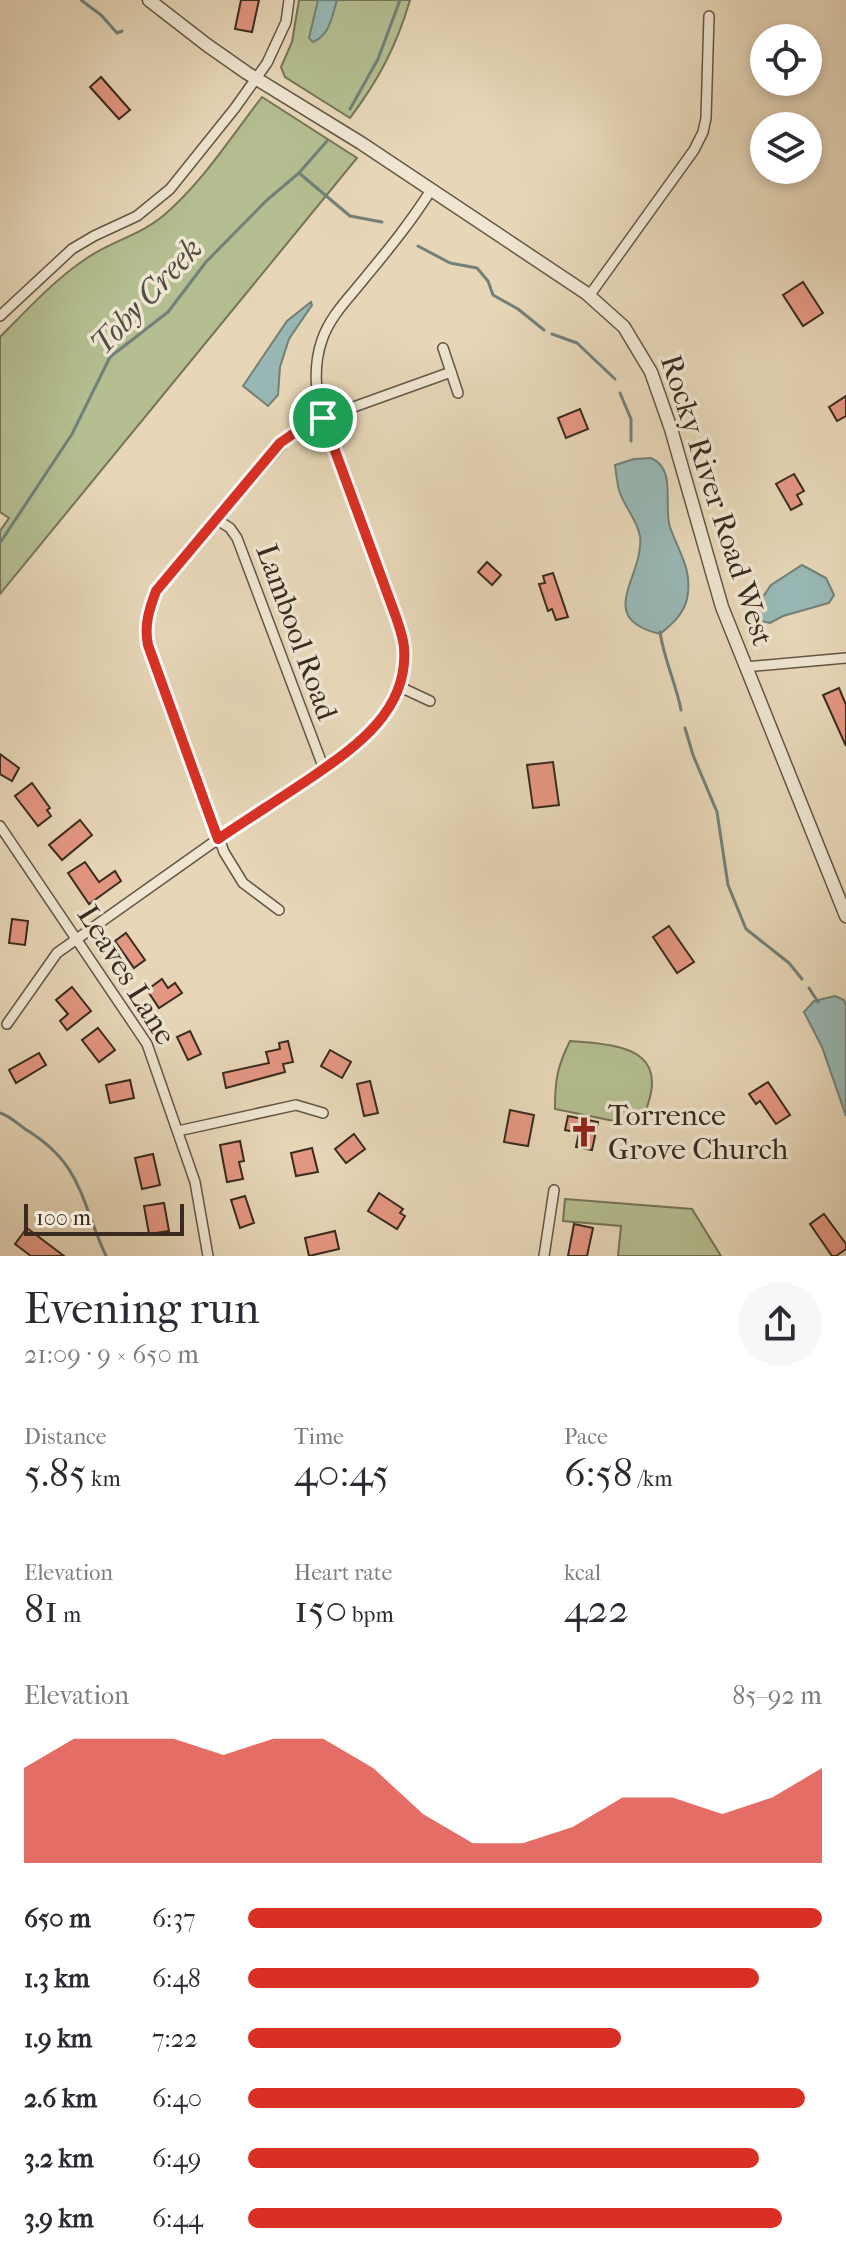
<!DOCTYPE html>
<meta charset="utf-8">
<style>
body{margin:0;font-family:"IM FELL French Canon",serif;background:#f7f7f7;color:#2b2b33;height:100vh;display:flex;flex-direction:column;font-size:30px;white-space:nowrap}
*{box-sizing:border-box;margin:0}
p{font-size:26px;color:#7c7c81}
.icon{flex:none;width:44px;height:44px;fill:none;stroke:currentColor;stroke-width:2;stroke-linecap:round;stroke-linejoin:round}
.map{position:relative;height:1256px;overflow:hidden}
.panel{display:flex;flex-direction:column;background:#fff;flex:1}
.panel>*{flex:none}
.controls{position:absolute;left:750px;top:24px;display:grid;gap:16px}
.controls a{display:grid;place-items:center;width:72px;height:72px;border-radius:50%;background:#fff;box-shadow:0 4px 12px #0003;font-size:40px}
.scale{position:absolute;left:24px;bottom:20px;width:160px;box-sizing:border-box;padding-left:8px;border:4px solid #392b1f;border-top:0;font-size:22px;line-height:28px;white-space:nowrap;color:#392b1f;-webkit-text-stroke:6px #efe5d1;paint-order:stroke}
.pin{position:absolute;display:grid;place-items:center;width:68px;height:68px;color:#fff;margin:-34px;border:4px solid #fff;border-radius:50%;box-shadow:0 2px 8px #0007}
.round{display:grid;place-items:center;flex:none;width:84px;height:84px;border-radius:42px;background:#f7f7f7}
.overview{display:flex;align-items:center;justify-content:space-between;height:136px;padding:0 24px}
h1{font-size:44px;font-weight:600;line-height:60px}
.figures{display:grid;grid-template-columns:repeat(3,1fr);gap:12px;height:136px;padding:8px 24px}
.figures div{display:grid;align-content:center}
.figures b{font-size:40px;font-weight:600}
.figures small{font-size:22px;font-weight:400}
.figures p{font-size:22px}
.chart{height:224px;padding:16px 24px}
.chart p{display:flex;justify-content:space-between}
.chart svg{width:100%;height:144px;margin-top:8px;fill:#d93025;opacity:.7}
ul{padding:0 24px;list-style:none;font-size:26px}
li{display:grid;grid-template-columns:128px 96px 1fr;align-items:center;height:60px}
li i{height:20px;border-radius:10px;background:#d93025}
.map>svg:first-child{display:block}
</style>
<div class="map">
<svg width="846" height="1256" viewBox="0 0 846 1256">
<rect width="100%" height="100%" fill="#e7d7b8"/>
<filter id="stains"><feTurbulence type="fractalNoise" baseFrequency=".0025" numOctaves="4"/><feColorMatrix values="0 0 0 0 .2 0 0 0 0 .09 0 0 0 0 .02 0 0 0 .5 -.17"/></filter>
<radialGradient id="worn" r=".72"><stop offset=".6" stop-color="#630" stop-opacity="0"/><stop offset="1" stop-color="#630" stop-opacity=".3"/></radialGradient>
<g fill="#b4be90" stroke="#767458" stroke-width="2">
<path d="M299,0H410C397,45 378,81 350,118L285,77L281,67L292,42Z"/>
<path d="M262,97L357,158L0,594V531L9,518L0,512V337C27,310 55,279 87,258C112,241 140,235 163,216C202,183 231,137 262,97Z"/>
<path d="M570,1041C634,1045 674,1054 639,1126L555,1109C555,1080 557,1067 570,1041Z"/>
<polygon points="565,1199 692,1209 721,1256 618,1256 621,1226 563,1221"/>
</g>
<g fill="#98b8b5" stroke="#728079" stroke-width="2">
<path d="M318,0H337C332,16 330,35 313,42L309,38Z"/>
<polygon points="311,302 312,305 289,339 280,367 278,395 268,406 243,386 287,321"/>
<path d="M651,458C677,469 663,505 670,527C679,553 693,570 687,599C683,615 672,624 660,634C593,618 645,576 640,536C637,519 624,507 619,490C617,482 616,473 615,465L634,459Z"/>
<polygon points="802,565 826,578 834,595 829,603 783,616 770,623 756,620 754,610 771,585"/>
<polygon points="835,996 844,1000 846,1005 846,1116 822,1047 804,1012 814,1001"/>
</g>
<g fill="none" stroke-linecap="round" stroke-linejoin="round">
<g stroke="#728079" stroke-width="3">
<polyline points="81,0 101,15 117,33 122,31"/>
<polyline points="350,109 378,59 400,0"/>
<polyline points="299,173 350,216 382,222"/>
<polyline points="418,246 450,263 477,268 488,281 493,295 518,309 544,330"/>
<polyline points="552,334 577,343 615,379"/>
<polyline points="620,393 631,419 631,441"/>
<polyline points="0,543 72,434 110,357 168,312 206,262 267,200 299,173 327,141"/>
<path d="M660,632C664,660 676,683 681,710"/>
<polyline points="685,728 693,755 717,812 728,885 746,929 789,963 802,979"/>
<polyline points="809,988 818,1002"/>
<path d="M0,1113C8,1115 17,1123 25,1129C83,1164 80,1200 106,1256"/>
</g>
</g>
<g fill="#e59783" stroke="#392b1f" stroke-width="2">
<polygon points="241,0 259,0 252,32 235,29"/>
<polygon points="101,77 130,110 119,119 90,87"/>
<polygon points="803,282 823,313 803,326 783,295"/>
<polygon points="846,396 846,416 837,421 829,407"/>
<polygon points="580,409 588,429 566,438 558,418"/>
<polygon points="794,474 804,491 797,495 802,504 791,510 776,484"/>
<polygon points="487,562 501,575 492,585 478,572"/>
<polygon points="553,573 568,617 556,620 552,609 548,611 539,584 545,583 543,576"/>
<polygon points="839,688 846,705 846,746 823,695"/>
<polygon points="0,754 19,768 12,781 0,774"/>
<polygon points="553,762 559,805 533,808 527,765"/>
<polygon points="32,783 50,808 47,810 51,816 38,826 15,796"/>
<polygon points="80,820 92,835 62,860 49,845"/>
<polygon points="85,862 99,882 115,871 121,881 89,904 68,873"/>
<polygon points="12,919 28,921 25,945 9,943"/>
<polygon points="669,926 694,962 677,973 653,937"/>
<polygon points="126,933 145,960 134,968 115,941"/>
<polygon points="162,979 168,988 175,983 182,993 159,1008 147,990"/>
<polygon points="72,987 91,1011 67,1030 60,1021 68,1014 56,1000"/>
<polygon points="98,1028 115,1050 99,1062 82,1040"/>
<polygon points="190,1031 201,1054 188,1060 177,1037"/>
<polygon points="288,1041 293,1062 283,1064 285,1072 226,1088 223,1073 269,1063 266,1052 280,1049 279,1043"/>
<polygon points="330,1050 351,1062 342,1078 321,1066"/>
<polygon points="39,1053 46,1065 16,1083 9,1070"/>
<polygon points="130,1080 134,1098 110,1103 106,1085"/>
<polygon points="370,1081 378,1113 364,1116 357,1084"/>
<polygon points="768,1082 790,1115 776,1124 760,1101 756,1104 749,1094"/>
<polygon points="510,1110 534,1115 528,1146 504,1142"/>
<polygon points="568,1116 598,1122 592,1150 576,1147 579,1133 565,1130"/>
<polygon points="354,1134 365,1149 346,1163 335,1149"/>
<polygon points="240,1141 244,1161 239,1162 243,1179 227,1182 220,1145"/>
<polygon points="312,1148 318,1172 296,1176 291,1153"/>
<polygon points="153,1154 160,1185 142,1189 135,1158"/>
<polygon points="379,1193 403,1209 400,1213 405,1216 397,1229 368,1211"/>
<polygon points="245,1196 254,1223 240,1228 231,1200"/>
<polygon points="164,1203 169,1231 149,1234 144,1206"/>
<polygon points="824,1214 846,1244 846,1249 836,1256 832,1256 810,1224"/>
<polygon points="574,1224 593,1228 587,1256 568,1256"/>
<polygon points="27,1228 64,1256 31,1256 15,1244"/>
<polygon points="335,1231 339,1249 309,1256 305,1238"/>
</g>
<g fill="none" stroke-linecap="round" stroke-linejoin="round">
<g stroke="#645645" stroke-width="12">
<g id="minor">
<polyline points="589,296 694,150 703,132 706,118 709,16"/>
<polyline points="0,316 72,249 94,236 137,216 170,189 235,108 267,63 286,22 289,0"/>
<polyline points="443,348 458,393"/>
<polyline points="216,519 230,528 237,538 324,769"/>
<polyline points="745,667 846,658"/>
<polyline points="398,686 430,701"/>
<polyline points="0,826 147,1044 195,1182 208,1256"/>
<path d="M279,910L243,883L224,852L148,645C144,625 149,610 156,591L289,436L323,418L451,372"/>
<path d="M7,1024L57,953L218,839L352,750L377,726L397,693L403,666L404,646L396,617L318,400C315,380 315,360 322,340C330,316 349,298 364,279C388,250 411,222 431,190"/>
<polyline points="178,1131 296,1105 323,1113"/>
<polyline points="544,1256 554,1190"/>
</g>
</g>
<g stroke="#645645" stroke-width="15">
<polyline id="tertiary" points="149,0 207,45 247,73 361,143 586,293 624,327 651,372 671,429 722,607 846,916"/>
</g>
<use href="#minor" stroke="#efe5d1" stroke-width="9"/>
<use href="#tertiary" stroke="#efe5d1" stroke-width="12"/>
</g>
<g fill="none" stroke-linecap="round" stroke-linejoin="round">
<g stroke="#fff" stroke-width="16">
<path id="route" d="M323,418L396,617C399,626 403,637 404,647C409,710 357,746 312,777C281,798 249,818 218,839L148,645C144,625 149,610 156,591L280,443L303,427Z"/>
</g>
<use href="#route" stroke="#d93025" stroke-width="10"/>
</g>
<defs>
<g id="church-bare" transform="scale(2.4)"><path d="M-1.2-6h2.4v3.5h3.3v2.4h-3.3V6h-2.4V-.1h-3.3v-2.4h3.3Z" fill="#8f2418" stroke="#efe5d1" stroke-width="2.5" paint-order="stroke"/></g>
</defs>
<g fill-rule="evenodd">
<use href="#church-bare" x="584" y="1132"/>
</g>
<g text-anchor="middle" stroke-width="7" stroke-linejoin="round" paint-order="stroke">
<g font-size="30" fill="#392b1f" stroke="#efe5d1">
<text transform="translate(717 500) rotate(72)" y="10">Rocky River Road West</text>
<text transform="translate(297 632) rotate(70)" y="10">Lambool Road</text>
<text transform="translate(127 975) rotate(58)" y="10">Leaves Lane</text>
</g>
<g font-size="30" fill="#392b1f" stroke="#efe5d1" text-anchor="start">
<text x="608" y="1125">Torrence<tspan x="608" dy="34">Grove Church</tspan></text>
</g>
<g font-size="32" font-style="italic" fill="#514e44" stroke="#efe5d1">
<text transform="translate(146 296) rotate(-47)" y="11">Toby Creek</text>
</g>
</g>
<rect width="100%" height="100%" filter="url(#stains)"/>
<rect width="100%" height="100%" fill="url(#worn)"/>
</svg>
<div class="controls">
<a><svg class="icon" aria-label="locate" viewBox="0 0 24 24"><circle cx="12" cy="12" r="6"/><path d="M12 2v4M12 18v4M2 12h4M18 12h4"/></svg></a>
<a><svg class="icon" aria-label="layers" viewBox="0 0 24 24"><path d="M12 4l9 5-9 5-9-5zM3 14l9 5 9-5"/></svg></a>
</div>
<div class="scale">100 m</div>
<div class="pin" style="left:323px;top:418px;background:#1e9e55"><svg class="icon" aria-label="arrive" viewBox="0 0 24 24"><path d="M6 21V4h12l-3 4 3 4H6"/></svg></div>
</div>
<section class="panel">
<div class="overview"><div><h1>Evening run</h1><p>21:09 · 9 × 650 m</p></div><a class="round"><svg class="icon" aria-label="share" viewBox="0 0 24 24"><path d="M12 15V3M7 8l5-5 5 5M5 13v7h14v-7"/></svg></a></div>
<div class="figures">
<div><p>Distance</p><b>5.85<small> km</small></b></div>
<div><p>Time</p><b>40:45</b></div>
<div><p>Pace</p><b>6:58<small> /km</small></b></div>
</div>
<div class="figures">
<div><p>Elevation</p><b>81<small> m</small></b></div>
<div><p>Heart rate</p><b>150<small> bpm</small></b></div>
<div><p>kcal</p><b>422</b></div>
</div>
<div class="chart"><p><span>Elevation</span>85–92 m</p>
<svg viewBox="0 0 160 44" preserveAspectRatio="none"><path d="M0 44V15L10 6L20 6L30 6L40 11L50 6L60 6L70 15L80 29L90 38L100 38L110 33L120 24L130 24L140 29L150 24L160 15V44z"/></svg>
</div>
<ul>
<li><b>650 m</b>6:37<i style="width:100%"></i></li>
<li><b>1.3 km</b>6:48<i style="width:89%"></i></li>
<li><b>1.9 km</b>7:22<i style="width:65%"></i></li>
<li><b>2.6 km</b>6:40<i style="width:97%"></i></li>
<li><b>3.2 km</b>6:49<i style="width:89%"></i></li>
<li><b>3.9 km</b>6:44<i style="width:93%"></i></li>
</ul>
</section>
